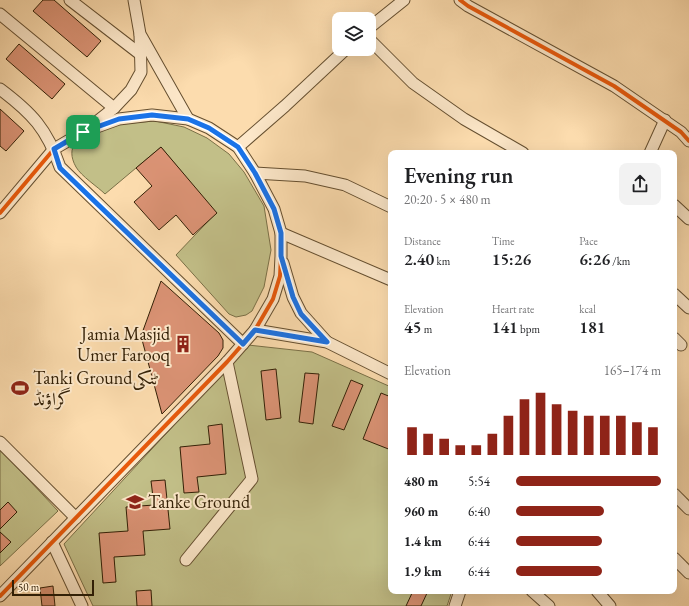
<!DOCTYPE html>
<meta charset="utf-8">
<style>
body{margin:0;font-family:"EB Garamond",Amiri,serif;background:#f2f2f2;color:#202124;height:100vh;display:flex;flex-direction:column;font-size:15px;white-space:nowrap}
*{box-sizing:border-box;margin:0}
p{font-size:13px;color:#757577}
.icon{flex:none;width:22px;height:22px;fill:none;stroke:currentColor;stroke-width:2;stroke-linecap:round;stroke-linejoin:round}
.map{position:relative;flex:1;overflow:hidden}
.side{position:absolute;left:388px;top:150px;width:289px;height:444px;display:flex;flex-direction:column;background:#fff;border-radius:8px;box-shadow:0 4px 16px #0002}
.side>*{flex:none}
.tools{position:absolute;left:332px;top:12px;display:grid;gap:8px}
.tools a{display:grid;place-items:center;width:44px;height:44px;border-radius:8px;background:#fff;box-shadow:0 4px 16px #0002;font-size:20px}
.scale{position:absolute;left:12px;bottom:10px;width:82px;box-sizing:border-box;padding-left:4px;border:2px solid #332006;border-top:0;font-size:11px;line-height:14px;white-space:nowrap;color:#332006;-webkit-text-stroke:3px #fde8ca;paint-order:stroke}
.pin{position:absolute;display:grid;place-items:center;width:34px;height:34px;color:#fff;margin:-17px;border-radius:8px;box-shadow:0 2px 6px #0006}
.round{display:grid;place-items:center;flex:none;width:42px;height:42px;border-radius:8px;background:#f2f2f2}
.headline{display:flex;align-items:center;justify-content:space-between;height:68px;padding:0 16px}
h1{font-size:22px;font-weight:600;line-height:30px}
.figures{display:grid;grid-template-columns:repeat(3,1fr);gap:6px;height:68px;padding:4px 16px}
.figures div{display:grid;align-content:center}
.figures b{font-size:17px;font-weight:600}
.figures small{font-size:11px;font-weight:400}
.figures p{font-size:11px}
.chart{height:112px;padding:8px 16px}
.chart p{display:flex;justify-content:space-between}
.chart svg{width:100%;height:72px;margin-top:4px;stroke:#8f2418;stroke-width:6}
ul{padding:0 16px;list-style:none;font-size:13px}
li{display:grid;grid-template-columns:64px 48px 1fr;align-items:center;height:30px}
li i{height:10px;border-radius:5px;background:#8f2418}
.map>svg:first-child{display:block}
</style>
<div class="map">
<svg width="689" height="606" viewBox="0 0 689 606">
<rect width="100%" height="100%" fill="#fcdcae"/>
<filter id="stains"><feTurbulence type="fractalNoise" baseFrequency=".005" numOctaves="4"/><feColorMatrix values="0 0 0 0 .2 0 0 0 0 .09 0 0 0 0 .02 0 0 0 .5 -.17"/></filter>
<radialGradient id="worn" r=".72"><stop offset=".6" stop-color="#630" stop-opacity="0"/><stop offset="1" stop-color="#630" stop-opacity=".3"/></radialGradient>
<g fill="#c2bf88" stroke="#7a7047">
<path d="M155,121L184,127L207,138L229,154L244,172L264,206L271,250L264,287L252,311L246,315L236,317L229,314L176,255L216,213L161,147L105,194C98,187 81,176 76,167C53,126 132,123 155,121Z"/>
<polygon points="248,345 312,352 391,387 391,591 452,591 447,606 93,606 64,544"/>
<polygon points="0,449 58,511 0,566"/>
</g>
<g fill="#db9375" stroke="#332006">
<polygon points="43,0 54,0 101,41 87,57 33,11"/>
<polygon points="19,44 65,84 52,99 6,59"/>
<polygon points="0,109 24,131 6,151 0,146"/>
<polygon points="161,147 217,213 193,235 176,215 159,230 134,202 152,186 136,168"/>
<polygon points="161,281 219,333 223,340 223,348 218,356 162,414 141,336"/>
<polygon points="276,369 281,418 266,420 261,371"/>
<polygon points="305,373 319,374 313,424 299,422"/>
<polygon points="351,380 363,385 344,430 332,426"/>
<polygon points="381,393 391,397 391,450 363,439"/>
<polygon points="222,424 226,474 197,477 199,492 184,493 180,447 210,444 208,426"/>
<polygon points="165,480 170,529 143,531 145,555 114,557 116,582 103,583 99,533 128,531 126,507 154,505 151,481"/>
<polygon points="8,502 17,512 0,529 0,510"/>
<polygon points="0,532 11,542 0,553"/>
<polygon points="53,586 55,606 42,606 40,588"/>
<polygon points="151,590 152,606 137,606 136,591"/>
<polygon points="413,591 428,591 421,606 406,606"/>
</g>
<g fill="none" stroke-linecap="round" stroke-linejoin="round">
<g stroke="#654f30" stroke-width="13">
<g id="minor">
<polyline points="70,0 140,54"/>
<polyline points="134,0 140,34 188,119"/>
<polyline points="460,0 468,6 614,86 681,132 689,141"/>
<polyline points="0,14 114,108"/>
<polyline points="369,28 404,0"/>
<polyline points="369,39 413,83 464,119 523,153"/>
<path d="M0,89C32,113 47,129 60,167L243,344"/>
<polyline points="90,127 114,108 131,90 141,72 140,35"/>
<polyline points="238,147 285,106 346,49"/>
<polyline points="650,153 665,120"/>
<polyline points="255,173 305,176 345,185 391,207"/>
<polyline points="674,205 689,219"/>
<polyline points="0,213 54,149 83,132 119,119 152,115 188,119 209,128 238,147 255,173 274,209 281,233 281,256 280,276 273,299 255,330 227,362 0,596"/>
<polyline points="281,233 391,280"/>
<polyline points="283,263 293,297 301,313 327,342"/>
<polyline points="674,294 689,308"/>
<polyline points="255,330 327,342 391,374"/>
<polyline points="674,338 681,345"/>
<polyline points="0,442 76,518"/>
<polyline points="674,494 689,509"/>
<polyline points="52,542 82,606"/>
<polyline points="674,558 689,573"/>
<polyline points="186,560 252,479 227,362"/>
<polyline points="532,591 549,606"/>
<polyline points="597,591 610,606"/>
<polyline points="455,606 460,591"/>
</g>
</g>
<use href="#minor" stroke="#fde8ca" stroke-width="11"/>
<g stroke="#fde8ca" stroke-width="6">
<g id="cycleway">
<polyline points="460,0 468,6 614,86 681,132 689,141"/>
<polyline points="0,213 54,149 83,132 119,119 152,115 188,119 209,128 238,147 255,173 274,209 281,233 281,256 280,276 273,299 255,330 227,362 0,596"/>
</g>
</g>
<use href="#cycleway" stroke="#e8590c" stroke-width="4"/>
</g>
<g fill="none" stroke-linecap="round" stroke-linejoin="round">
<g stroke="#fff" stroke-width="8">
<polygon id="route" points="152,115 188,119 209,128 238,147 255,173 274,209 281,233 281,256 293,297 301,314 327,342 255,330 243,344 60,168 54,149 83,132 119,119"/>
</g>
<use href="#route" stroke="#1a73e8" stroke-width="5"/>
</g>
<defs>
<g id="building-bare" transform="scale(1.38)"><path d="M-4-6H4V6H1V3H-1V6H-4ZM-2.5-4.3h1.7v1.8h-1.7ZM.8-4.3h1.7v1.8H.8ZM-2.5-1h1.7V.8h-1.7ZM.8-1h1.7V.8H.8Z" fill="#8f2418" stroke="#fde8ca" stroke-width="2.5" paint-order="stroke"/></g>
<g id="stadium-bare" transform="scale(1.38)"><path d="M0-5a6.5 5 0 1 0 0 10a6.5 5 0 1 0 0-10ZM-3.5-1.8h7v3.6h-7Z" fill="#8f2418" stroke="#fde8ca" stroke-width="2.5" paint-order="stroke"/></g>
<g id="school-bare" transform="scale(1.38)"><path d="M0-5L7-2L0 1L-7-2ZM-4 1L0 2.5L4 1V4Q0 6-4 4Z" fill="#8f2418" stroke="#fde8ca" stroke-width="2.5" paint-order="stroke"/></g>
</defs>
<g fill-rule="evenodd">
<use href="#building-bare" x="183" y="344"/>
<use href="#stadium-bare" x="20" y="388"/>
<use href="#school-bare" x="135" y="502"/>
</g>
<g text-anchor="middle" stroke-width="4" stroke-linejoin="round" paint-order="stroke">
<g font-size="18" fill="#332006" stroke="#fde8ca" text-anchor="start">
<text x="170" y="340" text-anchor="end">Jamia Masjid<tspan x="170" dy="21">Umer Farooq</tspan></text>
<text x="33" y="384">Tanki Groundٹنکی<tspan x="33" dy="21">گراؤنڈ</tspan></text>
<text x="148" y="508">Tanke Ground</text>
</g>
</g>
<rect width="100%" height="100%" filter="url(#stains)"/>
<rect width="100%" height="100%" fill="url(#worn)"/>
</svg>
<div class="tools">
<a><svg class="icon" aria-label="layers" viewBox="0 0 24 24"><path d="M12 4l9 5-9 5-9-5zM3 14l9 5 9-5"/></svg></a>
</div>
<div class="scale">50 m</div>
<div class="pin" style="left:83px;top:132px;background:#1e9e55"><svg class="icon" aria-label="arrive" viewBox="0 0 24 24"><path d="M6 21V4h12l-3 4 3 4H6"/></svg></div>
<section class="side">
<div class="headline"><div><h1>Evening run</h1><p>20:20 · 5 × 480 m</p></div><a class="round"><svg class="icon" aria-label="share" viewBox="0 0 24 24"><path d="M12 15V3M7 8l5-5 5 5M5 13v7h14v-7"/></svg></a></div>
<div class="figures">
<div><p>Distance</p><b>2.40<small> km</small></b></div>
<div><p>Time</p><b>15:26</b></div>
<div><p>Pace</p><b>6:26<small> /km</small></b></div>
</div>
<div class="figures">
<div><p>Elevation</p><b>45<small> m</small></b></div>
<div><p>Heart rate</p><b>141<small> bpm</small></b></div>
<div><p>kcal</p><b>181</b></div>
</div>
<div class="chart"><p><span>Elevation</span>165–174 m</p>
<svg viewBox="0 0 160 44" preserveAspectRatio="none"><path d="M5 44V27M15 44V31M25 44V34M35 44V38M45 44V38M55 44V31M65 44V20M75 44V10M85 44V6M95 44V13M105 44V17M115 44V20M125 44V20M135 44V20M145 44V24M155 44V27"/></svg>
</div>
<ul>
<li><b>480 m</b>5:54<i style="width:100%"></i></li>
<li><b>960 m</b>6:40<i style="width:61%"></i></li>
<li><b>1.4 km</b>6:44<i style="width:59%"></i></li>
<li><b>1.9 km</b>6:44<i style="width:59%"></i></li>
</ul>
</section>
</div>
